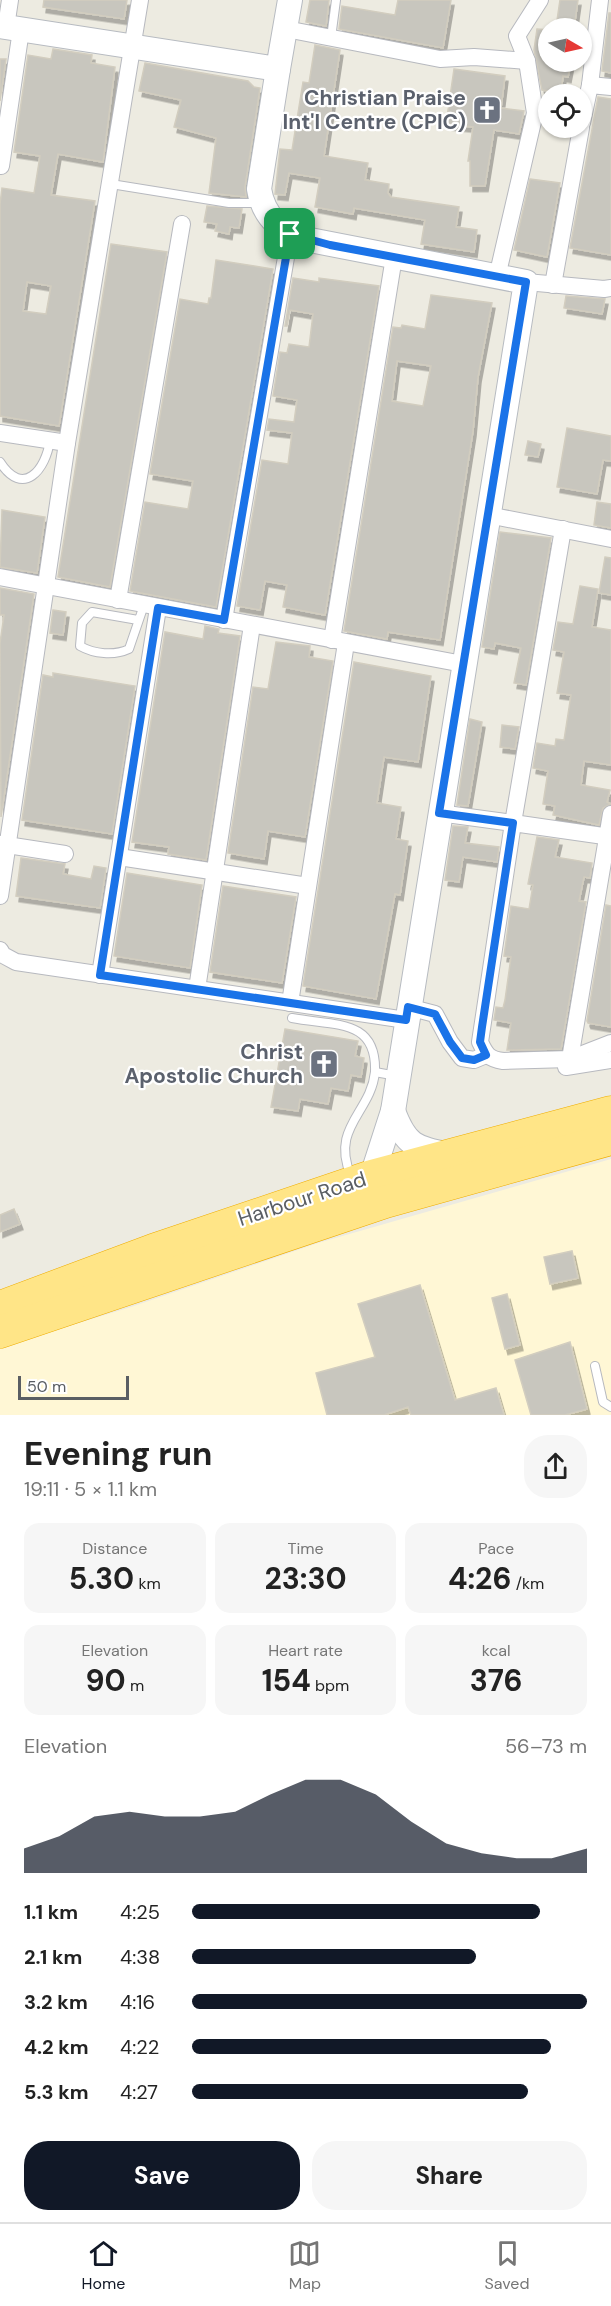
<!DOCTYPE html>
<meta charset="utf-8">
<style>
body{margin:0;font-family:"DM Sans",sans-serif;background:#f6f6f6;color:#222;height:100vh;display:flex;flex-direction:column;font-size:22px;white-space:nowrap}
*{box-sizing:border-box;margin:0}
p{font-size:20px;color:#767676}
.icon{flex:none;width:33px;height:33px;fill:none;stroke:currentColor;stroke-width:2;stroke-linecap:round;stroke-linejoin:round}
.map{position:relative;height:1415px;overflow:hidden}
.details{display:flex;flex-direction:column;background:#fff;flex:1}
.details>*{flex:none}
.needle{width:39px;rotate:99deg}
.controls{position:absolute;left:538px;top:18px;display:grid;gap:12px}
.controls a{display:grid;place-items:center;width:54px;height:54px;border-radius:50%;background:#fff;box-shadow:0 2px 4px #0004;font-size:30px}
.scale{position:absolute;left:18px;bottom:15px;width:111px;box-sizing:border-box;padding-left:6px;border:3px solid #5a5e63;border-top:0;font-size:16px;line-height:21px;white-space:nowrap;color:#5a5e63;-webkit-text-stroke:4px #fff;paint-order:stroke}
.pin{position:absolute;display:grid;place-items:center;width:51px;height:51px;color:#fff;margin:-26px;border-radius:12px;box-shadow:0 3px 9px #0006}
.round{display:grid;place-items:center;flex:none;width:63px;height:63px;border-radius:24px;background:#f6f6f6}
.overview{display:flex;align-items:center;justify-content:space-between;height:102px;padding:0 24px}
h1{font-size:33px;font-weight:700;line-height:45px}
.stats{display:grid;grid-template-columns:repeat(3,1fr);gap:9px;height:102px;padding:6px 24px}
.stats div{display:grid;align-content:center;border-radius:15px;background:#f6f6f6;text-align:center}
.stats b{font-size:30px;font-weight:700}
.stats small{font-size:16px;font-weight:400}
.stats p{font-size:16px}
.chart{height:168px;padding:12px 24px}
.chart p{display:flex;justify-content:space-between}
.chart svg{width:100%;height:108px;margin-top:6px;fill:#111827;opacity:.7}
.action{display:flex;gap:12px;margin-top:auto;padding:12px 24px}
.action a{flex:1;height:69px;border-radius:24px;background:#111827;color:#fff;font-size:24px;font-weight:700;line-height:69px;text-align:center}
.action a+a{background:#f6f6f6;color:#222}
ul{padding:0 24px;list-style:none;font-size:20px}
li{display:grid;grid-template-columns:96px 72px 1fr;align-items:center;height:45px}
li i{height:15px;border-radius:8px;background:#111827}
.menu{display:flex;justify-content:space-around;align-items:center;height:84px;border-top:2px solid #e0e0e0;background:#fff;font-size:16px;color:#767676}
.menu a{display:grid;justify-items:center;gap:3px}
.menu .active{color:#111827}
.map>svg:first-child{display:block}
</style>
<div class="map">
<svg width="611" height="1415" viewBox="0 0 611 1415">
<defs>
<filter id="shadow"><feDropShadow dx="3" dy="5.5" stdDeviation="0" flood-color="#0004"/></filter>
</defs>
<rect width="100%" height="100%" fill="#edebe1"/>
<polygon fill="#fff7d5" points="611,1159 611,1415 0,1415 0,1347 131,1307 318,1243"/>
<g fill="#c8c6be" stroke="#d2cdbf" stroke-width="1.5" fill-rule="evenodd" filter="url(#shadow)">
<polygon points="44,0 127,0 124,19 43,7"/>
<polygon points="310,0 329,0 326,26 306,22"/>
<polygon points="398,0 451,0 443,48 339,29 342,6 395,15"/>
<polygon points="560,0 578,0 574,28 556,27"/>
<polygon points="609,13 611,13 611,73 602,71"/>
<polygon points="537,29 549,30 549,62 571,62 568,77 563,76 561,93 542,90 534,50"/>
<polygon points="315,45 340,50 324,156 368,163 365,180 389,184 388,193 391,197 459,207 456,227 477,230 474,252 421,244 425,220 354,208 353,214 315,207 320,178 289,173 285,195 275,194 280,149 292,150 303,82 309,83"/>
<path d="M53,49L92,55L91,63L115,67L103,162L58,154L51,195L95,201L59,426L0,416V204L2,188L34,193L40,156L14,152L28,55L51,59ZM27,282L51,286L46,314L23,311Z"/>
<polygon points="0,59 6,59 0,101"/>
<polygon points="145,63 248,81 254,87 260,88 245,187 246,197 209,193 216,138 174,127 181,100 139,91"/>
<polygon points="454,69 505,76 501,108 524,111 519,134 494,130 485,186 470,186 470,161 468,161 473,127 446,124"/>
<polygon points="598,97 611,99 611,255 570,248"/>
<polygon points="530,179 560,183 547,257 514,250"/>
<polygon points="207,206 242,209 239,228 230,227 229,234 215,231 217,224 204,222"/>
<polygon points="111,244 167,252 110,587 58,577"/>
<polygon points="216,260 273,269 216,607 130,591 145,502 188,509 193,481 150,474 180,299 208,304 209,298 211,298"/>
<polygon points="293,278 319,282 319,278 379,286 325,615 283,607 287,585 265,581 260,610 237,606 262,460 288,464 292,433 267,430 269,419 294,422 297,400 273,396 280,352 287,353 289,344 309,347 313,314 290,310 287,326 285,326"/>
<path d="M431,295L492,303L478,377L473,431L440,640L388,632L387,639L344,631L393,327L401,328L402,325L425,329ZM397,361L431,366L423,406L392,401Z"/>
<polygon points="566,296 605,299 602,314 564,308"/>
<polygon points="567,428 611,436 611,461 603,460 597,494 557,487"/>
<polygon points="528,441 541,444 538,457 525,455"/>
<polygon points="597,502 611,504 611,528 594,525"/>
<polygon points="2,510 45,517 37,573 0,567"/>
<polygon points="500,532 551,538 526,685 514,683 521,648 495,643 494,649 482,647"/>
<polygon points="605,557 611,558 611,595 599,593"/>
<polygon points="580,586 598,589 592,627 611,630 611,765 584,761 581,785 610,790 607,802 611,804 603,808 599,825 553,815 555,806 543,804 548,771 533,768 537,743 555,746 556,739 564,740 571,695 557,693 564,652 553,650 558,622 573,624"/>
<polygon points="0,588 34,594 1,817 0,643 4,615 0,615"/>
<polygon points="53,610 66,612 63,635 50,633"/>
<polygon points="205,626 219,629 218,633 240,636 206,860 168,854 169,847 132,842 165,632 203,639"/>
<polygon points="276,642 310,646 309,657 333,661 305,837 268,831 264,859 228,853 253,687 268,689"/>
<polygon points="354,662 431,676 418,762 384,757 377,803 401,807 396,839 408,841 400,895 395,894 376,999 303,986"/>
<polygon points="53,673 135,686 112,834 22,820 43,675 53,677"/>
<polygon points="470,719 482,722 468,806 457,805"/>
<polygon points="502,725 519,727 515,749 500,747"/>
<polygon points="453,826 468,827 465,843 499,847 497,862 463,857 459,882 445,880"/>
<polygon points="537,837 559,840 555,857 592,863 590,878 584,877 579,901 586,902 561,1049 510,1050 507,1050 511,1023 494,1020 496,1007 503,1008 505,1000 511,957 504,956 511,906 529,909 533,885 528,884"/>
<polygon points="21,858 65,864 63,874 91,879 94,866 106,868 100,908 16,896"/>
<polygon points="127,873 202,885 190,968 114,956"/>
<polygon points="223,886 296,897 282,983 210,972"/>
<polygon points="606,905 611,906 611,1027 588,1023 587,1021"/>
<polygon points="285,1029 358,1041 355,1056 364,1058 361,1077 351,1075 348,1091 331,1088 328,1104 300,1099 298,1111 271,1107"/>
<polygon points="14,1209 20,1224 0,1232 0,1215"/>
<polygon points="572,1251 578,1278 550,1284 544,1257"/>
<polygon points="420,1285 455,1400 496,1388 504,1415 411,1415 408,1407 384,1415 327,1415 316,1373 375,1357 358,1304"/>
<polygon points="507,1294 520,1345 505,1349 492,1298"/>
<polygon points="570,1342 587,1409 565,1415 531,1415 515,1360"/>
</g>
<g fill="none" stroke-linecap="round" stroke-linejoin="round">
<g stroke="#b7b9bf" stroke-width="10">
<g id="lane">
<polyline points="331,38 336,0"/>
<polyline points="111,184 229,203 261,203"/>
<path d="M0,462C23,498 46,470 50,440"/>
<path d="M138,620L92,612L82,623L80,646C94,654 114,656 129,649L144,605"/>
<path d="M292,1018C334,1026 377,1018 375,1072"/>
<path d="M351,1176C330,1127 371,1113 375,1072L397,1076"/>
<polyline points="595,1366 603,1402 611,1407"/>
</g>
</g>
<g stroke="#b7b9bf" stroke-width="18">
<g id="street">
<polyline points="6,27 10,0"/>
<polyline points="286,29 440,59 474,57 527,61"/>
<polyline points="590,85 600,0"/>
<polyline points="582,123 590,85 611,87"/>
<polyline points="1,166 21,30"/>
<polyline points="497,277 535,113 527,61 517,36 540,0"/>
<polyline points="526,282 604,289 611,288"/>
<polyline points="553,285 581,128"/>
<polyline points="0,433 67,443"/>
<polyline points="488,515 611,539"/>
<polyline points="0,577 463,664"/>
<polyline points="118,600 182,224"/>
<polyline points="224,620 290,234"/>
<polyline points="332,640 394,257"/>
<polyline points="439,813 513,823 563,529"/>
<path d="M611,837L513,823L480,1042C486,1055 489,1059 503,1061L570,1059L611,1043"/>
<polyline points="0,844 65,854"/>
<polyline points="119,857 308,886"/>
<polyline points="0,896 67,443 140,0"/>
<polyline points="0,950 3,955 16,962 406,1020"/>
<polyline points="100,975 158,608"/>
<polyline points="197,989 252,625"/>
<polyline points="290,1003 346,643"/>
<polyline points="408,1007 435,1014 450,1042 462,1058 474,1060 486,1055"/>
<polyline points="570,1059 611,814"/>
<polyline points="566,1067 611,1060"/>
</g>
</g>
<g stroke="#b7bbc1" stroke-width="26">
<g id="secondary">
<polyline points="0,26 278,69 290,0"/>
<path d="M278,69L259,189C264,219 281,231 310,240L526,282L393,1111L372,1176"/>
<path d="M393,1111C406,1146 415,1148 450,1155"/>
</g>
</g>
<g stroke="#efad00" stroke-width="33">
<g id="highway">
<polyline points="0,1307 153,1250 372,1176 611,1112"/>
<polyline points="0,1332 385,1202 611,1139"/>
</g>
</g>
<use href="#lane" stroke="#fff" stroke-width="8"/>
<use href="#street" stroke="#fff" stroke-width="16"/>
<use href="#secondary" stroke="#fff" stroke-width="24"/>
<use href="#highway" stroke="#ffe587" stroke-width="32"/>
</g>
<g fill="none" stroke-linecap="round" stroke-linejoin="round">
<g stroke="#fff" stroke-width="12">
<polygon id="route" points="290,234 330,245 526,282 439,813 513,823 482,1027 480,1042 486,1055 474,1060 462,1058 450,1042 435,1014 408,1007 406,1020 100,975 158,608 224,620"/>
</g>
<use href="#route" stroke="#1a73e8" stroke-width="8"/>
</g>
<defs>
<g id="church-square" transform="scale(1.5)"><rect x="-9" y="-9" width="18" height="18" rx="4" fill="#6b7280" stroke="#fff"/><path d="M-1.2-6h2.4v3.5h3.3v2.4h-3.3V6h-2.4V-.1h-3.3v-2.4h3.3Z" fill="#fff"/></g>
</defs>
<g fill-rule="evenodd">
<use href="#church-square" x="487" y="110"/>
<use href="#church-square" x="324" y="1064"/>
</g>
<g text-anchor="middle" stroke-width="4.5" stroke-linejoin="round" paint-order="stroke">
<g font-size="21" font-weight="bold" fill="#5b616d" stroke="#fff" text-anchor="end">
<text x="466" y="105">Christian Praise<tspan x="466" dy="24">Int'l Centre (CPIC)</tspan></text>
<text x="303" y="1059">Christ<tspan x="303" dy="24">Apostolic Church</tspan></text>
</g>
<g font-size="21" fill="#5a5e63" stroke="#fff">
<text transform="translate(302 1199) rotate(-18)" y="7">Harbour Road</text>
</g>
</g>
</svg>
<div class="controls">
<a><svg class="needle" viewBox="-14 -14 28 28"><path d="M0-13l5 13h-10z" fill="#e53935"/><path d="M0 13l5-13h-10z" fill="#767676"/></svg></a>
<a><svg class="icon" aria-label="locate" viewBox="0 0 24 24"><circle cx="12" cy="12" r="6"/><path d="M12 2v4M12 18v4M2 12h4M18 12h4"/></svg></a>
</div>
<div class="scale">50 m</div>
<div class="pin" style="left:290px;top:234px;background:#1e9e55"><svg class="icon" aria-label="arrive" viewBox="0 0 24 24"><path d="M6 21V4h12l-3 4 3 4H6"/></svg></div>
</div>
<section class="details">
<div class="overview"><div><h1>Evening run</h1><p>19:11 · 5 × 1.1 km</p></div><a class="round"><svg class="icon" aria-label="share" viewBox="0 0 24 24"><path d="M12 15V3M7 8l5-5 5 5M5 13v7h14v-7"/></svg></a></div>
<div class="stats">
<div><p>Distance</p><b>5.30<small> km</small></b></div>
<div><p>Time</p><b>23:30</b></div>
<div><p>Pace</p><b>4:26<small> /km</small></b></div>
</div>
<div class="stats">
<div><p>Elevation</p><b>90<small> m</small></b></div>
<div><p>Heart rate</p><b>154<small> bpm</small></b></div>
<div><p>kcal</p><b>376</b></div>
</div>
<div class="chart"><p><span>Elevation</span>56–73 m</p>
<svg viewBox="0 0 160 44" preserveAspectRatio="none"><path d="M0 44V34L10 29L20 21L30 19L40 21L50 21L60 19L70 12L80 6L90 6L100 12L110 23L120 32L130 36L140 38L150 38L160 34V44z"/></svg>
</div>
<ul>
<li><b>1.1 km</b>4:25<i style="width:88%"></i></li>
<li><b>2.1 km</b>4:38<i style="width:72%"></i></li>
<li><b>3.2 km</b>4:16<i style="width:100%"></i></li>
<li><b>4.2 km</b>4:22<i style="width:91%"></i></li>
<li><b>5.3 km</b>4:27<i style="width:85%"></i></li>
</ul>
<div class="action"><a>Save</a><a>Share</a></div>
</section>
<nav class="menu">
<a class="active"><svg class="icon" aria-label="home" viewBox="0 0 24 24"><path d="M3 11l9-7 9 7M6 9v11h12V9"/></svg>Home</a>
<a><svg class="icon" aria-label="map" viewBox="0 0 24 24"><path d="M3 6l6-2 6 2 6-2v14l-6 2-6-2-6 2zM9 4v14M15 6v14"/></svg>Map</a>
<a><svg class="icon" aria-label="saved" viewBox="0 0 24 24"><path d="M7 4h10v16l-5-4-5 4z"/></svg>Saved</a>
</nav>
